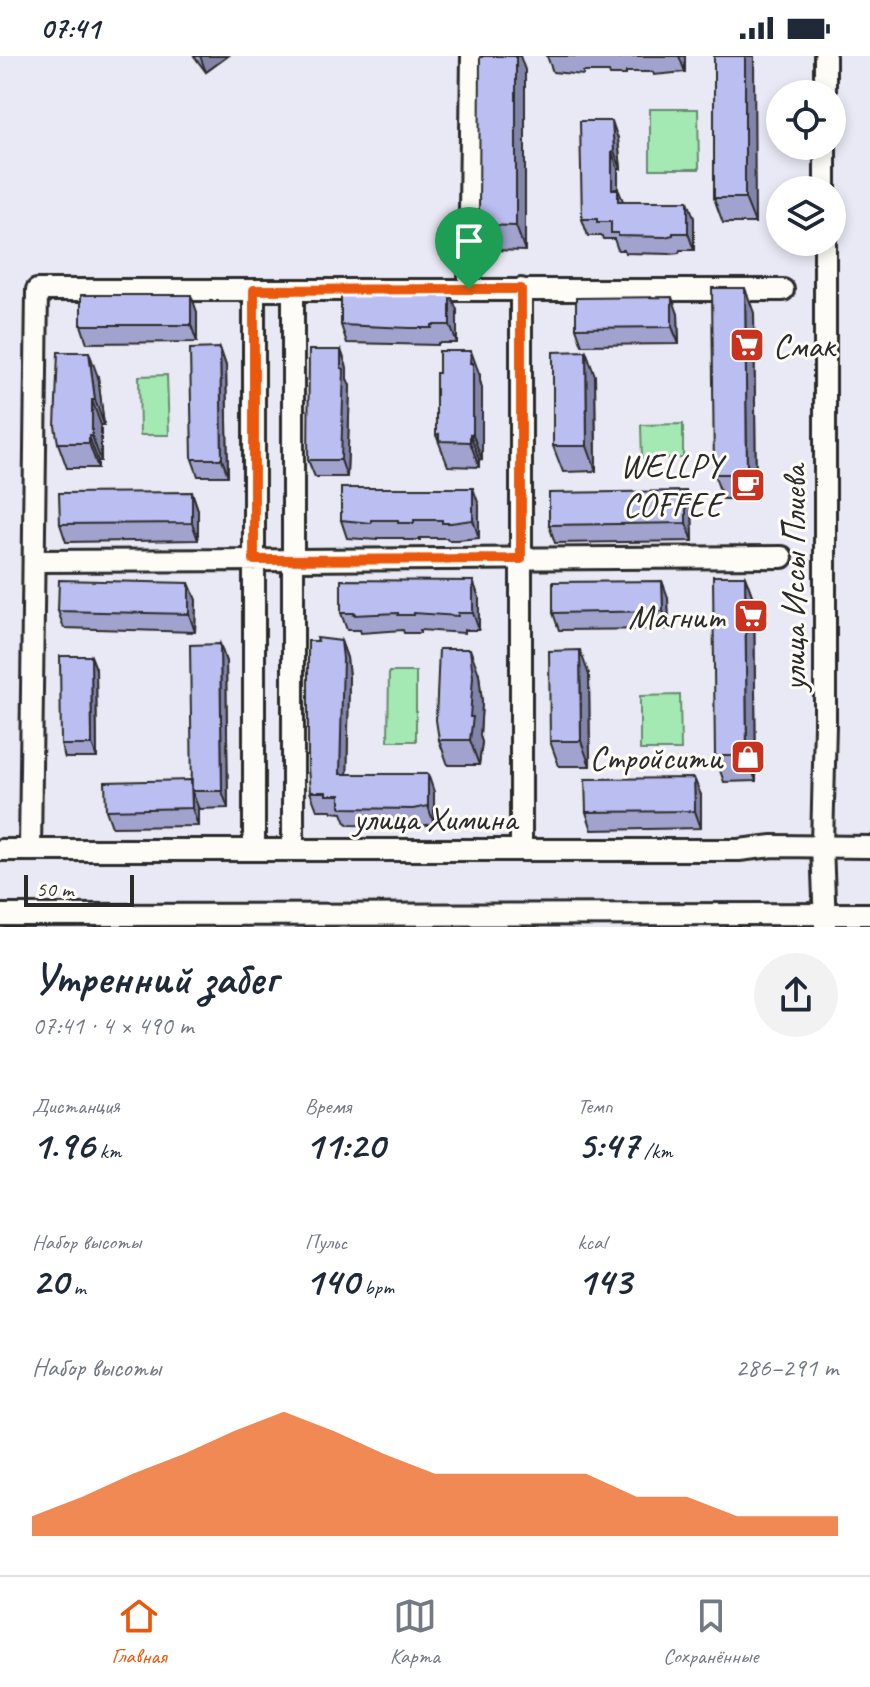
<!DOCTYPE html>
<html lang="ru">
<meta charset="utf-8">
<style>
body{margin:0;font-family:Caveat,sans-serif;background:#f2f2f3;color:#1f2937;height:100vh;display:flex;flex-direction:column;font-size:30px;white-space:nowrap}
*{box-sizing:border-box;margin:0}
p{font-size:26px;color:#747a83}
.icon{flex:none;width:44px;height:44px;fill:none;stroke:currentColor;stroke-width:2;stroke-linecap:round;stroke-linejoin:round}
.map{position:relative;height:871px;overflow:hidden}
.panel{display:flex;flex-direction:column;background:#fff;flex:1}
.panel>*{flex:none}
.fabs{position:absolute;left:766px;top:24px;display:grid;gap:16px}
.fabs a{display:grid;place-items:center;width:80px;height:80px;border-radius:50%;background:#fff;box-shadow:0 4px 12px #0003;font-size:40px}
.scale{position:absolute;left:24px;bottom:20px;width:110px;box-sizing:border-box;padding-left:8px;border:4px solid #2b2b2b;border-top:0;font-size:22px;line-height:28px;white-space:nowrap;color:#2b2b2b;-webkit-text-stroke:6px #fdfcf7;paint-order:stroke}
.pin{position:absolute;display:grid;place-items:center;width:68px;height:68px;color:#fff;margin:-82px -34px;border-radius:50% 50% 50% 0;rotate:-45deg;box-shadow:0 0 8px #0007}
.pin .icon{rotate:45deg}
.round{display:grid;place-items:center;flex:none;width:84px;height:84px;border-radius:42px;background:#f2f2f3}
.headline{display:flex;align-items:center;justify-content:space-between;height:136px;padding:0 32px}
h1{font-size:44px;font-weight:700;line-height:60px}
.figures{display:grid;grid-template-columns:repeat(3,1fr);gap:12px;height:136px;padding:8px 32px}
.figures div{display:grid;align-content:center}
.figures b{font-size:40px;font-weight:700}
.figures small{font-size:22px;font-weight:400}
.figures p{font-size:22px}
.chart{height:224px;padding:16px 32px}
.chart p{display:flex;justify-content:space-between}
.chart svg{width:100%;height:144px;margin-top:8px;fill:#ea580c;opacity:.7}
.status{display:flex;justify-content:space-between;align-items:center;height:56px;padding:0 40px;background:#fff;direction:ltr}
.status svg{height:22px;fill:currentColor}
.tab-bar{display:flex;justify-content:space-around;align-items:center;height:112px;border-top:2px solid #e0e1e3;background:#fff;font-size:22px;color:#747a83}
.tab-bar a{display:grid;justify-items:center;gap:4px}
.tab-bar .current{color:#ea580c}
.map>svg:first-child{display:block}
</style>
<div class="status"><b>07:41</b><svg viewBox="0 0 49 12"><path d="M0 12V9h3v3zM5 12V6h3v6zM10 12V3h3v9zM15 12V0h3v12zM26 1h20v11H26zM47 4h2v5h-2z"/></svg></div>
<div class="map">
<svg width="870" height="871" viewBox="0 0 870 871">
<rect width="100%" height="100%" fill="#e9e9f5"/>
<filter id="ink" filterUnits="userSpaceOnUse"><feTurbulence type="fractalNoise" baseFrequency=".0125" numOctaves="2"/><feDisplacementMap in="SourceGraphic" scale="16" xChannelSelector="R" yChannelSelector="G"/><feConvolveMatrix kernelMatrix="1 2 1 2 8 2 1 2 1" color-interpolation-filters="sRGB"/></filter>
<g filter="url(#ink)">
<g fill="#a4e8b3" stroke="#688a6f" stroke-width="2">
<polygon points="650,53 698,53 699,113 650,113"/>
<polygon points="167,319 169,379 140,379 139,320"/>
<polygon points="683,368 683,402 642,403 641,369"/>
<polygon points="389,616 416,616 416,685 388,685"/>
<polygon points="680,639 681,694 640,694 640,640"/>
</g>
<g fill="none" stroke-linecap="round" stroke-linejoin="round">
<g stroke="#2b2b2b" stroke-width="26">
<g id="minor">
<polyline points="825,38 825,0"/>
<polyline points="825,134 825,90"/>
<polyline points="469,233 472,0"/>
<polyline points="521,233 521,794"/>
<polyline points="293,234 783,234"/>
<polyline points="34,505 293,504 293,234 254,234 254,794"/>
<polyline points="0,794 739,794 773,790 870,791"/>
<polyline points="30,794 37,234 254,234"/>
<polyline points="293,794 293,504 782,501"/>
<polyline points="0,859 870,858"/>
<polyline points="825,870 822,789 825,668 825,186"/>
</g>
</g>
<use href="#minor" stroke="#fdfcf7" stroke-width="20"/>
</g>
<g fill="#a1a3ce" stroke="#2b2b2b" stroke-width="2">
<polygon points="194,0 228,0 206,16"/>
<polygon points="547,0 685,0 685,16 654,19 653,16 626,16 626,19 610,19 609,16 583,16 583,19 553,16"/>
<polygon points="714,0 755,167 723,167 714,142"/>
<polygon points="525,14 525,195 491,194 482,169 482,165 479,157"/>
<polygon points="618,83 621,113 618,113 618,133 623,145 694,162 694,194 680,194 679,197 671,198 625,197 624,194 618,194 614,183 603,183 602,180 588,180 582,163"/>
<polygon points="457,254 457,287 438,287 438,289 347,287 341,269"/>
<polygon points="197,256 197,286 87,287 81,269"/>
<polygon points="754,257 756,443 723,443 714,418"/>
<polygon points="678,258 679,288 582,289 576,272"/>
<polygon points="220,292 226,310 228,420 198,420 192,403"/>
<polygon points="341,294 347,312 347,323 350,330 347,421 315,421 308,404"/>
<polygon points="586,295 595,320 596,415 563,416 553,390"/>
<polygon points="480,320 480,325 482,332 482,404 479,403 479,411 448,410 436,379"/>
<polygon points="98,321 104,369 101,369 101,405 98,405 98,412 67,412 58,387"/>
<polygon points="192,436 198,454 198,484 66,486 60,468"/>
<polygon points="479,449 479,482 457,484 448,484 447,482 420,482 420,484 404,484 403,482 377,482 377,484 347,482 341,464"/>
<polygon points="692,453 693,485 555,487 549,469"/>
<polygon points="745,520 754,545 756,725 724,726 715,700"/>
<polygon points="473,525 479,542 479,574 464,574 464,577 420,574 420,577 404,577 403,574 361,577 360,574 347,574 341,557"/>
<polygon points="662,525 668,542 669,573 559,574 553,557"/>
<polygon points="196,544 195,576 64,572 58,555"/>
<polygon points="341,585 347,602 349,621 347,718 434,736 434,768 419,770 349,769 346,767 342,757 332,756 331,754 317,754 310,736"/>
<polygon points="220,588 226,606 228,752 199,753 198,751 198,770 112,771 106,754 191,724"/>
<polygon points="91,600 96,613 97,702 65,702 61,689"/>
<polygon points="479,618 482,646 480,680 482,686 479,709 448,709 439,684"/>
<polygon points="589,619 590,710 559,710 550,685"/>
<polygon points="701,739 701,772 592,774 586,756"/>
</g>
<g fill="#8385a8" stroke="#2b2b2b" stroke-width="2">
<polygon points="200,0 228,0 206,16"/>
<polygon points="516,0 520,0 525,14 525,195 516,170"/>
<polygon points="679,0 685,0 685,16"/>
<polygon points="745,0 754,0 755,167 745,142"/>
<polygon points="612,65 618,83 621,113 614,95"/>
<polygon points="612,96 618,113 618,150 612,133"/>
<polygon points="688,145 694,162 694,194 688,177"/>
<polygon points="745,232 754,257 756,443 747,418"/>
<polygon points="450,237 457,254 457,287 450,269"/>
<polygon points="191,239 197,256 197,286 191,269"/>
<polygon points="672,241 678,258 679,288 672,271"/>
<polygon points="220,292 226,310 228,420 222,403"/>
<polygon points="341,294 347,312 347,323 350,330 347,421 341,404"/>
<polygon points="471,295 480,320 480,325 482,332 482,404 473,379"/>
<polygon points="586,295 595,320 596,415 587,390"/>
<polygon points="89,296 98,321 104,369 95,344"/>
<polygon points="92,344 101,369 101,405 92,380"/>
<polygon points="470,378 479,403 479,411 470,386"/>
<polygon points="89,380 98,405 98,412 89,387"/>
<polygon points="473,432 479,449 479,482 473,464"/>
<polygon points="686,435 692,453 693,485 686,467"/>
<polygon points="192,436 198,454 198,484 192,467"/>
<polygon points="745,520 754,545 756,725 747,700"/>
<polygon points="473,525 479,542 479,574 473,557"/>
<polygon points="662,525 668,542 669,573 663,555"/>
<polygon points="189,527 196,544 195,576 189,558"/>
<polygon points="341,585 347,602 349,621 347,735 340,718"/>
<polygon points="220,588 226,606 228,752 222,735"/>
<polygon points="470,593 479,618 482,646 480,680 482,686 479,709 470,684"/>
<polygon points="580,594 589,619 590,710 581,685"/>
<polygon points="91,600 96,613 97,702 92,689"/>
<polygon points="428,718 434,736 434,768 428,750"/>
<polygon points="694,722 701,739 701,772 695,755"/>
<polygon points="192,735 198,751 198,770 192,752"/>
</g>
<g fill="#bbbef0" stroke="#2b2b2b" stroke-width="2">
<polygon points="482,0 516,0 516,170 482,169 482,157 479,157 480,1 482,1"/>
<rect x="604" y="0" width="16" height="2"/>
<rect x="714" y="0" width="31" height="142"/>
<polygon points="580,65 612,65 614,95 612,96 612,133 618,133 618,145 688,145 688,177 673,177 673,179 665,181 618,180 618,177 611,177 611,166 597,166 597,163 582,163"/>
<polygon points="712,232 745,232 747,418 714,418"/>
<polygon points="341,237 450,237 450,269 432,269 432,272 409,272 341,269"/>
<rect x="81" y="239" width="110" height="30"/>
<polygon points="672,241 672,271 576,272 576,242"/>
<polygon points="220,292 222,403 192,403 190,293"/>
<polygon points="309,294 341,294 341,312 344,313 341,404 308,404"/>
<polygon points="439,295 471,295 470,307 473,307 473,379 470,378 470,386 439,385 439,378 436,379 436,317 439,317"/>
<polygon points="586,295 587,390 553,390 553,296"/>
<polygon points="58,296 89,296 95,344 92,344 92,380 89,380 89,387 58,387 55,370"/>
<polygon points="341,432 473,432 473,464 451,467 442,467 442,464 414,464 414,467 398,467 398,464 371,464 371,467 341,464"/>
<polygon points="686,435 686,467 549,469 549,437"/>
<polygon points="192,436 192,467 60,468 59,437"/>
<polygon points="713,520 745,520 747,700 715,700"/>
<polygon points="59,524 189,527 189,558 58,555"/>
<polygon points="341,524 473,525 473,557 458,557 458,560 414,557 414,559 398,559 398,557 354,559 355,557 341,557"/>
<polygon points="662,525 663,555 553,557 553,526"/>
<polygon points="317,582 341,585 343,603 340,718 428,718 428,750 413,753 342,752 340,750 340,739 326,739 326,736 310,736 308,711 308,585 318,585"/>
<polygon points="220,588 222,735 192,735 190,589"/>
<polygon points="439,593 470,593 473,621 470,661 473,661 470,684 439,684 436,664"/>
<polygon points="580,594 581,685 550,685 549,595"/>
<polygon points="60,600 91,600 92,689 61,689"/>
<polygon points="694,722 695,755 586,756 585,723"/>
<polygon points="191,724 192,752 106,754 105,726"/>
</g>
</g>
<g fill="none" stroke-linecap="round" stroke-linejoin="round" filter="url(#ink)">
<g stroke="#fff" stroke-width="16">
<polygon id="route" points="469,233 521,233 521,503 254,504 254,234"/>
</g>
<use href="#route" stroke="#ea580c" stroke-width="10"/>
</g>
<defs>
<g id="supermarket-square" transform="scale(1.8)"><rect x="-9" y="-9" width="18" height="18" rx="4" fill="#c8321e" stroke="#fdfcf7"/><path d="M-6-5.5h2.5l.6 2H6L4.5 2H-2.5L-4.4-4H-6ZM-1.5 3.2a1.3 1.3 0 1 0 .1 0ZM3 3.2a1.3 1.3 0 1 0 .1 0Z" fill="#fff"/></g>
<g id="cafe-square" transform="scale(1.8)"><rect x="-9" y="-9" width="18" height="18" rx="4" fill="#c8321e" stroke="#fdfcf7"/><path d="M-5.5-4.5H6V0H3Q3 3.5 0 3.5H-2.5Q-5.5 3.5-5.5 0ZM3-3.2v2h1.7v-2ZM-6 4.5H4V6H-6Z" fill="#fff"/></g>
<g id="shop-square" transform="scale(1.8)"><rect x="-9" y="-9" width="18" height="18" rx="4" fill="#c8321e" stroke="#fdfcf7"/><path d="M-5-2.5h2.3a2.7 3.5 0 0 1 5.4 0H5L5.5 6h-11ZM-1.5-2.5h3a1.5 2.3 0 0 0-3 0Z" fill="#fff"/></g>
</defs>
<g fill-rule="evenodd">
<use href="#supermarket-square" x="747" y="289"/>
<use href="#cafe-square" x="748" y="429"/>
<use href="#supermarket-square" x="751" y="560"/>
<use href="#shop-square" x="748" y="701"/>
</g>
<g text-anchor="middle" stroke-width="6" stroke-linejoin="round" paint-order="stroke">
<g font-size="34" fill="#2b2b2b" stroke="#fdfcf7" text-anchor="end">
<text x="773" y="301" text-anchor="start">Смак</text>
<text x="722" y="421">WELLPY<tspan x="722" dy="39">COFFEE</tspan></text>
<text x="725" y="572">Магнит</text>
<text x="722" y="713">Стройсити</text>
</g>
<g font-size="34" fill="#2b2b2b" stroke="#fdfcf7">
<text transform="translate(793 522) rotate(-90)" y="12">улица Иссы Плиева</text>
<text x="435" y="774">улица Химина</text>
</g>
</g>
</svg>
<div class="fabs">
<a><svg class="icon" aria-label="locate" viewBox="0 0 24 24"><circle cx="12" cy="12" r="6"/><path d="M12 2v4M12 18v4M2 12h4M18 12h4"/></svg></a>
<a><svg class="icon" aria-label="layers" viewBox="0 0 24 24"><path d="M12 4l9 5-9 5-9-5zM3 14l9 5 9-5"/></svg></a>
</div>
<div class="scale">50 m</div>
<div class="pin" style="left:469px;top:233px;background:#1e9e55"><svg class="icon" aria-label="arrive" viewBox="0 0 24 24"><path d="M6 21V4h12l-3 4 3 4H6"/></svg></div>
</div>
<section class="panel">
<div class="headline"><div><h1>Утренний забег</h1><p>07:41 · 4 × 490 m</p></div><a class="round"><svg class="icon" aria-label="share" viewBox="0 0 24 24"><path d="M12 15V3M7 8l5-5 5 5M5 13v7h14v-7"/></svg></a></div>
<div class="figures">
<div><p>Дистанция</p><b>1.96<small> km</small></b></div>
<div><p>Время</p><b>11:20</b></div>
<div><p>Темп</p><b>5:47<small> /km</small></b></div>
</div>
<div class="figures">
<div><p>Набор высоты</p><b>20<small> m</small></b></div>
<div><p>Пульс</p><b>140<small> bpm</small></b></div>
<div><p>kcal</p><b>143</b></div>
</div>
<div class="chart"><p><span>Набор высоты</span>286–291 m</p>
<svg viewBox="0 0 160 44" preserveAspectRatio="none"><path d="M0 44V38L10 32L20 25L30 19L40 12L50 6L60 12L70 19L80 25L90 25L100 25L110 25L120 32L130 32L140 38L150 38L160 38V44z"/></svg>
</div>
</section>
<nav class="tab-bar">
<a class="current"><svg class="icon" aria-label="home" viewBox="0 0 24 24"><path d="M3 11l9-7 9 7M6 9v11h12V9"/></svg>Главная</a>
<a><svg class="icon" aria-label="map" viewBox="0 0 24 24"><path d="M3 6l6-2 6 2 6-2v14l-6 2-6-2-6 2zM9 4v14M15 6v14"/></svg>Карта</a>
<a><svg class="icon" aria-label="saved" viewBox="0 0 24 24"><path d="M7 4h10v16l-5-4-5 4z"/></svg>Сохранённые</a>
</nav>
